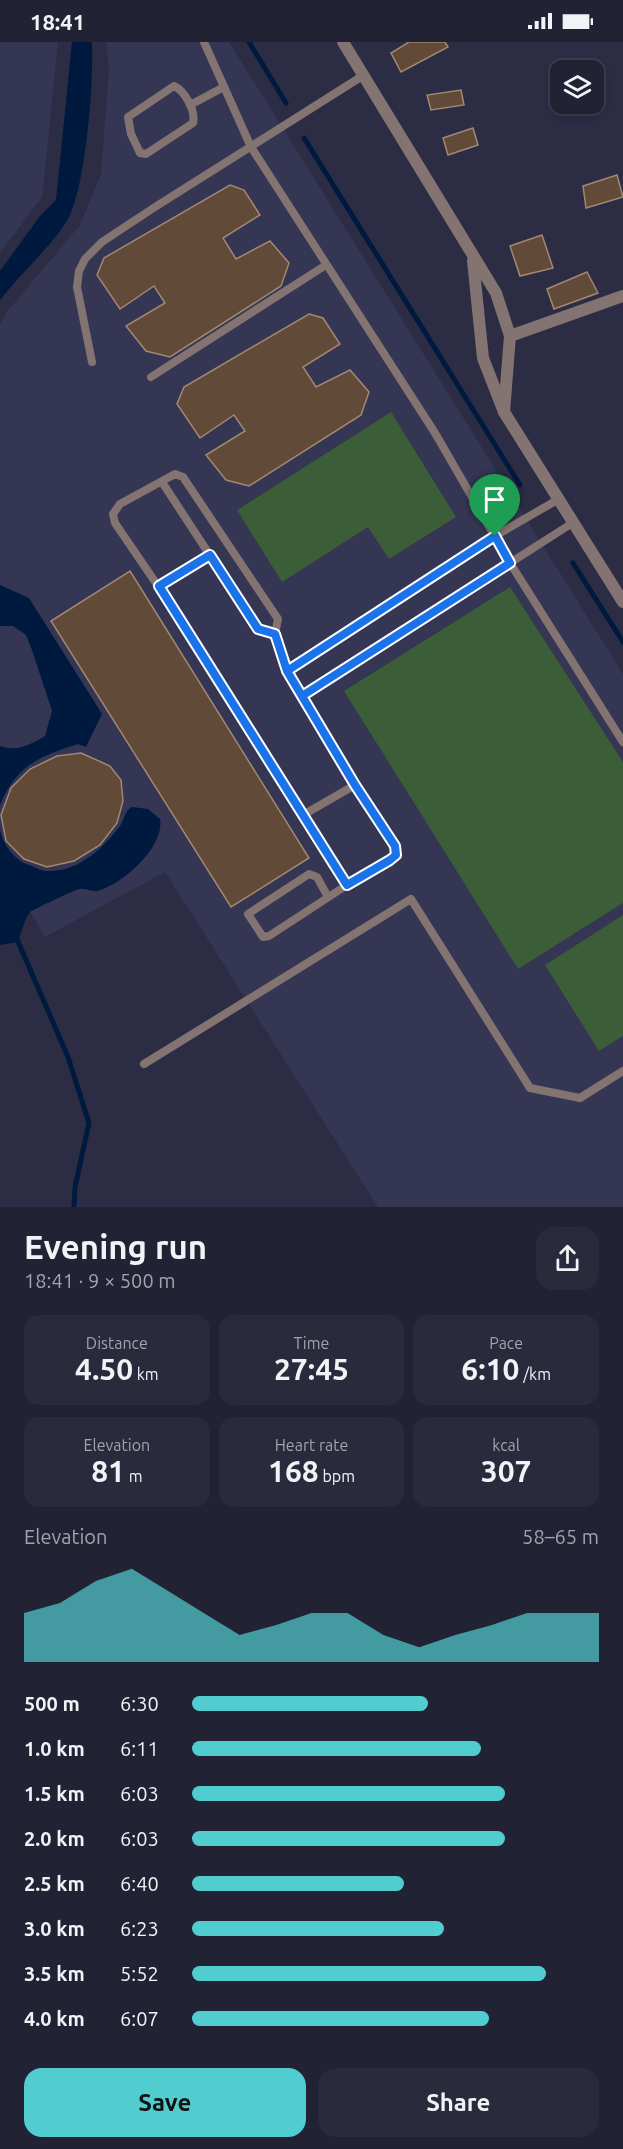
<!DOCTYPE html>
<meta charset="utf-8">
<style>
body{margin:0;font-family:Ubuntu,sans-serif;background:#292a3c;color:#f1f3f6;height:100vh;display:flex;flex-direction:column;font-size:22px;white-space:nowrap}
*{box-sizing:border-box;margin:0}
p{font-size:20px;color:#a2a4ac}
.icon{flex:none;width:33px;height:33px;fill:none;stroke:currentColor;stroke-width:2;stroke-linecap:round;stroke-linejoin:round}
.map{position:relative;height:1165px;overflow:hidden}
.sheet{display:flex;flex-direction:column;background:#212234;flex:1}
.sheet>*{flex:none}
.buttons{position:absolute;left:550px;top:18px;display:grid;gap:12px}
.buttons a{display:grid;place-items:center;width:54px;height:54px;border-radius:12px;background:#212234;box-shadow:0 3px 9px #0003,0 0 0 2px #3e3f4f;font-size:30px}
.pin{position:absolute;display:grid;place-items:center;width:51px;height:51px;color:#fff;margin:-62px -26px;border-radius:50% 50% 50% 0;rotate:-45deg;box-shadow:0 0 6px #0007}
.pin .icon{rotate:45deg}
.round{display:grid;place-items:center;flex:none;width:63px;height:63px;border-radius:18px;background:#292a3c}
.head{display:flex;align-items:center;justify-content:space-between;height:102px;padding:0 24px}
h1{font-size:33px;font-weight:600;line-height:45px}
.metrics{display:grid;grid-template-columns:repeat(3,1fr);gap:9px;height:102px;padding:6px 24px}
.metrics div{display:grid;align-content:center;border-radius:15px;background:#292a3c;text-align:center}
.metrics b{font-size:30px;font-weight:600}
.metrics small{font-size:16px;font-weight:400}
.metrics p{font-size:16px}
.chart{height:168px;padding:12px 24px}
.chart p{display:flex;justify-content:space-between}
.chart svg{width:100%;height:108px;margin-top:6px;fill:#52cdcf;opacity:.7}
.button{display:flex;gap:12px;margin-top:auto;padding:12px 24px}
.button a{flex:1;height:69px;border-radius:18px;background:#52cdcf;color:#111;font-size:24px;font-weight:600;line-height:69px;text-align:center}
.button a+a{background:#292a3c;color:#f1f3f6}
ul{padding:0 24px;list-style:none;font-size:20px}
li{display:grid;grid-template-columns:96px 72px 1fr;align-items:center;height:45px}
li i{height:15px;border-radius:8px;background:#52cdcf}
.status{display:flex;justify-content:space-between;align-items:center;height:42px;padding:0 30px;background:#212234;direction:ltr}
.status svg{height:16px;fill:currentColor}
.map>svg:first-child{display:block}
</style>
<div class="status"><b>18:41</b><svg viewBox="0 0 49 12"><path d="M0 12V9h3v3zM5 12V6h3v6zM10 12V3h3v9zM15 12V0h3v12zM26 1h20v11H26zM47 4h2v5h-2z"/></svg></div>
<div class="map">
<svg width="623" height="1165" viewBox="0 0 623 1165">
<rect width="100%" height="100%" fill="#2c2d45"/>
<g fill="#353554">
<polygon points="0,0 58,0 42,155 0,211"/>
<polygon points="106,0 229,0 623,632 623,1165 378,1165 165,830 45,895 0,817 0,282 7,270 80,183 101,132 109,28"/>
</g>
<g fill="#3b5d37">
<polygon points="391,370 456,475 389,517 368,485 282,540 237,468"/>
<polygon points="510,545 623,720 623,861 518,927 344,649"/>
<polygon points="623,873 623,994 599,1009 545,923"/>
</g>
<g fill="#00193e">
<path d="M72,0H92C94,38 86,145 68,177C52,204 20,232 0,258V229L40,174L56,158Z"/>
<path d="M0,543L29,556L102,672L86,705L78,702C39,714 16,724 0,763V704C17,710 30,703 45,694L52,669L32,608L26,593L13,584H0Z"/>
<path d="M132,765L148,767L160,777C165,805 122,843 97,849C92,850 85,846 79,847C75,848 32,868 30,870C24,878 21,892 18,900L0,903V788C3,802 14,818 29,823C34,825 41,829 46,829C78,831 103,806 120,784C125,777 124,769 132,765Z"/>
</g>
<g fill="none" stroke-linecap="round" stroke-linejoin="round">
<g stroke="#00193e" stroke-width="5">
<polyline points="249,0 286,61"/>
<polyline points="304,96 520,443"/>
<polyline points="573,521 623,600"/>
<polyline points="16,895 68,1015 89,1081 75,1145 74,1165"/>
</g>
</g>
<g fill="#614a37" stroke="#a18873" stroke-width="1.5">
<polygon points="409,0 445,0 448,5 401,30 391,11"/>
<polygon points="461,48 464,63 431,68 427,53"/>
<polygon points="473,86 478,103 448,113 443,96"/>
<polygon points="617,133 623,155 586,166 583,144"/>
<polygon points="230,143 244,148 260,173 223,196 236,217 270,199 289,221 281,244 170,315 146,309 126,284 165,261 154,244 120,267 97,233 104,216"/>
<polygon points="542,193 553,226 520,234 510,204"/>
<polygon points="587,230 598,251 554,267 547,247"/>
<polygon points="309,272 323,276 340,302 303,325 316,345 350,328 369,350 361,373 249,444 226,438 206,413 245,389 234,373 200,396 177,362 184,345"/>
<polygon points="130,529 309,816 231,865 51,579"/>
<polygon points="81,711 110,724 121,738 123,759 117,781 100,803 74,819 47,825 24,817 6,799 1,773 11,746 30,727 57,714"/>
</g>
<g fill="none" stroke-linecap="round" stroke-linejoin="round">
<g stroke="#837472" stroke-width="8">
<polyline points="204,0 251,105 435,391 510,521 623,700"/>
<path d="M174,44C185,49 196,69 193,81L146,112L140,111L131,92L128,75Z"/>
<polyline points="190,63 224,45"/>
<polyline points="92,320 77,245 79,229 85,217 102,200 155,165 364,33"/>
<polyline points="151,335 326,223"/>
<polygon points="175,432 183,435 278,577 275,592 287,629 355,743 395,804 396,812 390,818 347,843 158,544 115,481 113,472 120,462"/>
<polyline points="162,440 258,587 275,592"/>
<polyline points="158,544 210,513"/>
<polyline points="287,629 495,494 559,457"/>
<polyline points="302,654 574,480"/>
<polyline points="303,773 355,743"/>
<polyline points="328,855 317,835 309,832 248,872 263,895 269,894 347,843"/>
<polyline points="144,1022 411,857 530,1046 580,1056 623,1029"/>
</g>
<g stroke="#837472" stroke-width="12">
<polyline points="343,0 496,251 510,294 504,370"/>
<polyline points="473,219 483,316 504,370 623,560"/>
<polyline points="510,294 623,254"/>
</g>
</g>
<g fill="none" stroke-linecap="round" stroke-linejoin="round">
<g stroke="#fff" stroke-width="12">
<polyline id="route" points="495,494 287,629 355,743 395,804 396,813 390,818 347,843 159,544 210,513 258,587 275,592 287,629 302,654 510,521 495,494"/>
</g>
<use href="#route" stroke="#1a73e8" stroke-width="8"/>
</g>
</svg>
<div class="buttons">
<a><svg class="icon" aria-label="layers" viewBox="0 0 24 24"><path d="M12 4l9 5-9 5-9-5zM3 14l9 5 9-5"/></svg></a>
</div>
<div class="pin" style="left:495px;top:494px;background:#1e9e55"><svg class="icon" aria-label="arrive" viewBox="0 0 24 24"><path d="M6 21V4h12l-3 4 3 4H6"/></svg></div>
</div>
<section class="sheet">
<div class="head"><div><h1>Evening run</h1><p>18:41 · 9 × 500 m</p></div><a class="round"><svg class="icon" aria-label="share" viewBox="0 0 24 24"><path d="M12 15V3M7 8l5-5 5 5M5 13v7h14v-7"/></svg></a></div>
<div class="metrics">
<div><p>Distance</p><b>4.50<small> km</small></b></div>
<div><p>Time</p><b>27:45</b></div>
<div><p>Pace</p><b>6:10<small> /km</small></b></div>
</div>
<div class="metrics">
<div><p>Elevation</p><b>81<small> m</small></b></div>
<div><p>Heart rate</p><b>168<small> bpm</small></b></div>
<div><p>kcal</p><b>307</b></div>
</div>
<div class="chart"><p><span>Elevation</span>58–65 m</p>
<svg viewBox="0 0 160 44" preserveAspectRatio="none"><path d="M0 44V24L10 20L20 11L30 6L40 15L50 24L60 33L70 29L80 24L90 24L100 33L110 38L120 33L130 29L140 24L150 24L160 24V44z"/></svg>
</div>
<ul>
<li><b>500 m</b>6:30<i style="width:58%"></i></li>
<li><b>1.0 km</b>6:11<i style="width:71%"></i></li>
<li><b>1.5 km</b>6:03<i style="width:77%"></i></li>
<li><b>2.0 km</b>6:03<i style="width:77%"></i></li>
<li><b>2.5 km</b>6:40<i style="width:52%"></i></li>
<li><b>3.0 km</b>6:23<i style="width:62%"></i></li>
<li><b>3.5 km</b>5:52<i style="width:87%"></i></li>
<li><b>4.0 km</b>6:07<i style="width:73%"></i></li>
</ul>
<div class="button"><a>Save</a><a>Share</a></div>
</section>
